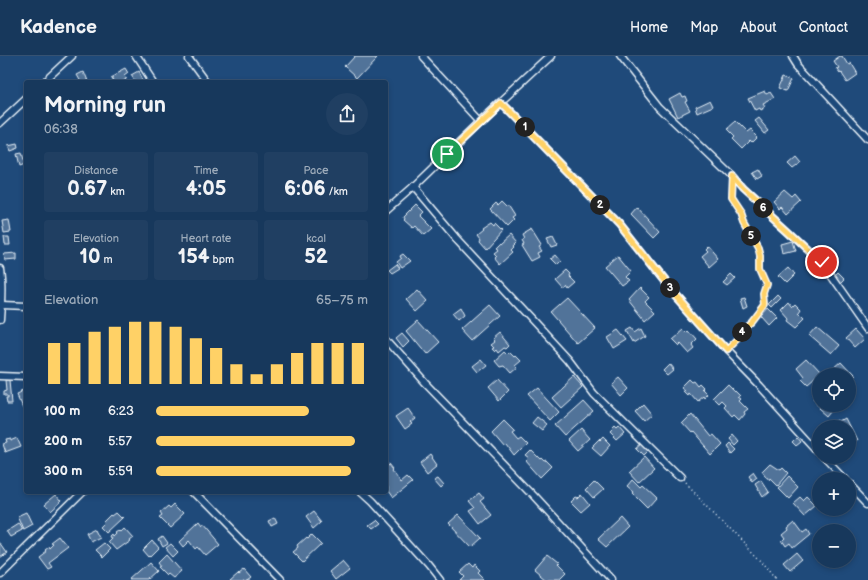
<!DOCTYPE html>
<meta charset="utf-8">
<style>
body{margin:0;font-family:"Balsamiq Sans",sans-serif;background:#203f62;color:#f1f3f6;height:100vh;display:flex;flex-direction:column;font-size:15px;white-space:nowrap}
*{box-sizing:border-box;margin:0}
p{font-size:13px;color:#9eacbb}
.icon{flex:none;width:22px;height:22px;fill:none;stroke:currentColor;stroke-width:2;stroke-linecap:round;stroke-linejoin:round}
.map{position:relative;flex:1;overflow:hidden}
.drawer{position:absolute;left:24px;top:24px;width:364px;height:414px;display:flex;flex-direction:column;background:#17385c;border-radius:4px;box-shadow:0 2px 6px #0003,0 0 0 1px #365272}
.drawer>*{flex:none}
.tools{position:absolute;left:812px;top:312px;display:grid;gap:8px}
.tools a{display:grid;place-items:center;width:44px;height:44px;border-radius:50%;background:#17385c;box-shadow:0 2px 6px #0003,0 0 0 1px #365272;font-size:20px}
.pin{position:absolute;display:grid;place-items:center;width:34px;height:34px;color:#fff;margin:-17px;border:2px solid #fff;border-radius:50%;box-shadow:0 1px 4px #0007}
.km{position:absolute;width:20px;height:20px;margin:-10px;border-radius:50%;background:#222;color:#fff;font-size:11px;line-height:20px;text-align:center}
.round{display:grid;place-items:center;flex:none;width:42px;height:42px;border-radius:21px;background:#203f62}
.head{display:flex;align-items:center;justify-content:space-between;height:68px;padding:0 20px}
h1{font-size:22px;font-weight:700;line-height:30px}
.figures{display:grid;grid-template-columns:repeat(3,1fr);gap:6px;height:68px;padding:4px 20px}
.figures div{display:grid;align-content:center;border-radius:4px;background:#203f62;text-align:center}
.figures b{font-size:20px;font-weight:700}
.figures small{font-size:11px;font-weight:400}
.figures p{font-size:11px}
.chart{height:112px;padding:8px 20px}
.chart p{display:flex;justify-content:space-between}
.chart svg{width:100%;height:72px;margin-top:4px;stroke:#ffd166;stroke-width:6}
ul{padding:0 20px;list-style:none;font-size:13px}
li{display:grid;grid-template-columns:64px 48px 1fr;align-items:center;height:30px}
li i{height:10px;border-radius:5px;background:#ffd166}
header{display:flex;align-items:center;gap:24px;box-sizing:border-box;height:56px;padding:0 20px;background:#17385c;border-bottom:1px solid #365272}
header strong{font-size:19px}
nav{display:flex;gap:22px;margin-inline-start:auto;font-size:14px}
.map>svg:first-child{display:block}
</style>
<header>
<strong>Kadence</strong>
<nav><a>Home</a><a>Map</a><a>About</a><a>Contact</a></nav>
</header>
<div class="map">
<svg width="868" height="524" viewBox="0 0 868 524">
<rect width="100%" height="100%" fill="#1f4a7a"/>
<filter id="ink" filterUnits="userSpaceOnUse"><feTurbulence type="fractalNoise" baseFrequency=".025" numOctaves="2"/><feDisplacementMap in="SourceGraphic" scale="8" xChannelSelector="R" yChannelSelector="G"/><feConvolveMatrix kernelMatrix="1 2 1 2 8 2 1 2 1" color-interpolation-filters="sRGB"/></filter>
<g filter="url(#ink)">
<g fill="#517399" stroke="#e8f1f8">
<polygon points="355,0 378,0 357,22 345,11"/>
<polygon points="840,0 842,0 847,8 849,7 855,17 845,24 839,15 838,16 835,12 837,11 833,5"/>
<polygon points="126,13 129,18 125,21 127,23 125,24 126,26 114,26 111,21"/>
<polygon points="83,16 87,26 81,26 77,19"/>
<polygon points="139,16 144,26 136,26 132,20"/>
<polygon points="786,19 794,22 788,35 780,32"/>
<polygon points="765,35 767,39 771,37 775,43 763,49 765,52 760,55 759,53 755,55 748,42"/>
<polygon points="680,37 682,41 685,40 687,45 685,46 690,55 678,61 669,43"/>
<polygon points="710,44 713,50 697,57 695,51"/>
<polygon points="759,62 769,74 765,77 755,65"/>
<polygon points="735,66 746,77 750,74 757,81 751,87 749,85 741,93 731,83 733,81 726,74"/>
<polygon points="17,88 18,92 10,95 8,90"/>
<polygon points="21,97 24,109 19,111 16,98"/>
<polygon points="795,100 800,106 792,112 787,107"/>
<polygon points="758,113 762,120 757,123 752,116"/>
<polygon points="785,136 793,143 796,140 801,146 788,158 782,151 780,153 774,146"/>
<polygon points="502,145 507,150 508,149 515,160 512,162 514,164 507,171 490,153 496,147 498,149"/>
<polygon points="415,149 422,156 418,160 431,173 423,180 414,170 412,172 403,164 404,163 403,161"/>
<polygon points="637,151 660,176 654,182 631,158"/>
<polygon points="9,164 11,176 4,177 2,165"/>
<polygon points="490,166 493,169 494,167 501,174 485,192 478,184 479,182 476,178 482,173 481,172"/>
<polygon points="532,173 542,189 539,191 542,195 538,197 540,201 532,205 522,189 524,188 522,184 524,183 522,179"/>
<polygon points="509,179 516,187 513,190 514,191 511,194 513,196 500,208 494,201 496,199 493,196 497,193 494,191 499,186 500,187"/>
<polygon points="4,181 9,181 10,189 5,189"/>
<polygon points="553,181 557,189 551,191 547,183"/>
<polygon points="793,185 796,195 784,198 782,188"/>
<polygon points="707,190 718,203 709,211 700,200 706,195 704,193"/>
<polygon points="16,197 16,203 5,204 4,198"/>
<polygon points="403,198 410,205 400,212 396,206 401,202 400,200"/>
<polygon points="555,199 560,205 556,209 550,203"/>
<polygon points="618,199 631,215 625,221 629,225 622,230 605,210"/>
<polygon points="395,208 398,212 390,217 387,214"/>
<polygon points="788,212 794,219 785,228 778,221"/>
<polygon points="565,214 569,218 568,220 574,226 567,232 565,229 563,232 555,223"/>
<polygon points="838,216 844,222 840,226 834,220"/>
<polygon points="731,218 735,222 727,229 723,226"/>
<polygon points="640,232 649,241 645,245 655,255 645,264 629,244"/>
<polygon points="417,233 428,245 417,255 406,243"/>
<polygon points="778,240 781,243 772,252 769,249"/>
<polygon points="744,241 747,250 743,252 740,242"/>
<polygon points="567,242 595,272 578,287 551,256"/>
<polygon points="789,246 792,250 795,247 801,253 799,256 805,262 796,271 787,264 788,262 781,254"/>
<polygon points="490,249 500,260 472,285 462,274"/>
<polygon points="461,252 465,260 459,265 453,258"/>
<polygon points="768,253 777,262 769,270 761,261"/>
<polygon points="418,264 438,286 425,298 406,275"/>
<polygon points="817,271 839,290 831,299 809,280"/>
<polygon points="632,272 635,276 641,272 645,280 634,287 627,275"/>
<polygon points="683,272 687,276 689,274 697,283 691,289 693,292 687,297 678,287 676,289 670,283"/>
<polygon points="856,273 865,283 855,292 846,282"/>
<polygon points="618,274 627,285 614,293 607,281"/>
<polygon points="500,276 510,288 507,291 505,290 499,295 497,292 495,294 492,291 494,290 491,287 495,284 493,282"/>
<polygon points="402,277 409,285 403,291 396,282"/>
<polygon points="505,294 508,297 510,295 515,300 516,299 521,304 515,309 517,311 510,317 503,309 499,310 494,304"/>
<polygon points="481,303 486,309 477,316 472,310"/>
<polygon points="806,304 820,319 806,331 800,325 803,322 796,313"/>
<polygon points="668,307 673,313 667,318 662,313"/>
<polygon points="841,307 853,320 849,324 849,319 836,319 832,315"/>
<polygon points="574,321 583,331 561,351 552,341"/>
<polygon points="618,321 628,332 621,339 611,327"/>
<polygon points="6,324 10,324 12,345 7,345 6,340 8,340 8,338 4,338 4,335 7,334"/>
<polygon points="497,324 508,336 499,345 488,332"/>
<polygon points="692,324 695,327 697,326 701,331 703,329 707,333 705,335 709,339 705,343 704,341 698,346 691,338 690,340 686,336 688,335 684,332"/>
<polygon points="728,329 735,336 736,335 741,340 739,341 742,343 740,345 748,353 744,356 745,358 740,364 735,359 733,361 725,352 727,350 723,346 720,349 714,343"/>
<polygon points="537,332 559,356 550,365 527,340"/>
<polygon points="26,334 26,348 22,350 17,338"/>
<polygon points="819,338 819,349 838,349 829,360 812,345"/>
<polygon points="584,344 594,355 565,381 555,370"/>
<polygon points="643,347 652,358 644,365 635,355"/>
<polygon points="408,352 415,362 410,366 412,368 405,373 396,360"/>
<polygon points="690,358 708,380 711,378 720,388 710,398 691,376 690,377 681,367"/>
<polygon points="537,361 547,369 542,375 532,367"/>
<polygon points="503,363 513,373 510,375 516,382 519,380 526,387 514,399 505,387 503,389 491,375"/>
<polygon points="846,363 857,385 849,389 849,371 836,371 834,367 840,364 841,366"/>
<polygon points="615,371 617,373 619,371 625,378 617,385 610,378 613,375 612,374"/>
<polygon points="581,374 590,384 578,395 569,385"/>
<polygon points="732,379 737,385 733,389 728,383"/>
<polygon points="798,380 802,385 797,389 793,385"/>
<polygon points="17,382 21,391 5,397 2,388 6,387 5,384 10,383 10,385"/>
<polygon points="603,383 610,390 601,400 592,392 599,385 600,386"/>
<polygon points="728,387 734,393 730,397 725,390"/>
<polygon points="642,389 648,396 644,400 637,393"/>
<polygon points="530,394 541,405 542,404 545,407 547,406 553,412 542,423 526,405 529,402 525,399"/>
<polygon points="430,398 437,408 427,416 420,406"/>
<polygon points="644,401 654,412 639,426 629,415"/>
<polygon points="391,407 395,412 394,413 402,424 408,419 413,424 391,442 386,435 386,410"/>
<polygon points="770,408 779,414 781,412 786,417 776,429 769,422 768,424 762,416"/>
<polygon points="753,417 757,423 752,427 748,421"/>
<polygon points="438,420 444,427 441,430 434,422"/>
<polygon points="787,420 798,431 788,442 777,431"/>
<polygon points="633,423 641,431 643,429 657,442 647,453 632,438 634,436 627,430"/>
<polygon points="594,424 603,433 594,441 586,432"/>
<polygon points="761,425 768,436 762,441 755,429"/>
<polygon points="479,437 484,443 480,446 491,459 480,468 470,455 475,452 469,445"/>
<polygon points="582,437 590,447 581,455 571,445 576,440 578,441"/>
<polygon points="56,438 62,445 50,456 44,448"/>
<polygon points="800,441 804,445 808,441 817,450 805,460 793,447"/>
<polygon points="175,448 185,458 170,472 160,462 163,460 161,457 169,450 171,452"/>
<polygon points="119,455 125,461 109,476 103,470 107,466 106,465 114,457 115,458"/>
<polygon points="314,455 322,465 314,472 306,461"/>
<polygon points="26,457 32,470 23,475 17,461"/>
<polygon points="458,459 480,482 470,491 448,468"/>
<polygon points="275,462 278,468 272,471 269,465"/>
<polygon points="620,462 628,471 607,491 598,483"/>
<polygon points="374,464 378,468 371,473 367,469"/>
<polygon points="793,464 802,476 806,473 809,478 792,492 789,487 785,490 781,484 784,481 781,477 787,472 786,470"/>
<polygon points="198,467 201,471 202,469 218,488 205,499 198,491 196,493 189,484 183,490 179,485"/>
<polygon points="18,468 22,475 11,481 7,475"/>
<polygon points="125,471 133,480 129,483 130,484 116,494 109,486 113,482 112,480 114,478 115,480 118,477 117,476 120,474 121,475"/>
<polygon points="97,473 101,481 91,486 87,478"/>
<polygon points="312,478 321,487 302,505 293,496 298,492 297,490 306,482 307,483"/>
<polygon points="162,480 167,487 162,490 158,483"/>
<polygon points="60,482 68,492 48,507 51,511 47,513 38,501 46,495 45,494 49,491 50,493 54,489 52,488"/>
<polygon points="152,484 158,491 149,500 143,493"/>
<polygon points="0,486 7,496 0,501"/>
<polygon points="104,487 110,493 102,501 95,494"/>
<polygon points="170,487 178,495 173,500 165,491"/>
<polygon points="167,498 182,515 174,522 169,518 168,519 160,511 162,510 159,506"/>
<polygon points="797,498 803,505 790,516 784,509"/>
<polygon points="547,500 557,508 556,509 565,518 559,524 547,524 535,514"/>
<polygon points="343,504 350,512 336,523 330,515"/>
<polygon points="151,506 159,515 149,524 131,524"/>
<polygon points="468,508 472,512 474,509 480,515 478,517 485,524 459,524 463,520 459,516"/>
<polygon points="244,513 251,521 247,524 231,524 230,523 238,516 239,517"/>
</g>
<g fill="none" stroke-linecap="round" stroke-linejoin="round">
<g stroke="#e8f1f8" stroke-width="9">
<g id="minor">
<polyline points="136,0 153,26"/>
<polyline points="189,0 208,26"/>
<polyline points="421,0 481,65"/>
<polyline points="620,0 660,51 732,120 743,133 790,176 822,206 868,272"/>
<polyline points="793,0 798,8 868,84"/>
<polyline points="44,26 72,0"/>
<polyline points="501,47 619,168 669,231 726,295 759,329 819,395"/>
<polyline points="0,67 26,43"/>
<polyline points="413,131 456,182 570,305 594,337 680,422"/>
<polyline points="386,155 413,131 481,65 551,0"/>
<path d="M0,212C3,229 1,246 0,264"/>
<polyline points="2,249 26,250"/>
<polyline points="386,283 425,327 533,439 611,524"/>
<polyline points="0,320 26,321"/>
<polyline points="824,401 845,423"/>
<polyline points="849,427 868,447"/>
<polyline points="194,436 280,524"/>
<polyline points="360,436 370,445 429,510 440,524"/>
<polyline points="0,517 82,436"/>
</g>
</g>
<g stroke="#e8f1f8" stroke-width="1.5" stroke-dasharray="1 3" stroke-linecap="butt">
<polyline points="730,290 737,284 742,275 752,266 765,249 764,238 767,229 760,213 760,196 758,192 744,167 741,158 731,143 732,130"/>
<polyline points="685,427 762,505 777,524"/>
</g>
<use href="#minor" stroke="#1f4a7a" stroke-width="6"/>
</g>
</g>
<g fill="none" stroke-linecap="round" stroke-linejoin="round" filter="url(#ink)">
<g stroke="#fff" stroke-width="8">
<polyline id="route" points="447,98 501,47 619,168 669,231 726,295 737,284 742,275 752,266 765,249 764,238 767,229 760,213 760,200 758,192 744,167 741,158 731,143 732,120 743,133 790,176 822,206"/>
</g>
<use href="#route" stroke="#ffd166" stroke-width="5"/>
</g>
</svg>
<div class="tools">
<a><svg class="icon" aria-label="locate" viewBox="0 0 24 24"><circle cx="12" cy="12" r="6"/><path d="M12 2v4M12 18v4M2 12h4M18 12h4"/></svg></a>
<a><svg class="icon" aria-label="layers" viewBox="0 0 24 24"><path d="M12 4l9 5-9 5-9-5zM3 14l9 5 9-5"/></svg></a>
<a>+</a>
<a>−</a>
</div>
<div class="pin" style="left:447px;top:98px;background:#1e9e55"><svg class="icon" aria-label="arrive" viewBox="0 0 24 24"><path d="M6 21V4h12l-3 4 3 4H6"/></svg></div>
<div class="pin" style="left:822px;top:206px;background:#d93025"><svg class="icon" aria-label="check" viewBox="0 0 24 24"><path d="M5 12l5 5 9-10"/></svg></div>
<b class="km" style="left:525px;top:71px">1</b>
<b class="km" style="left:600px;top:149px">2</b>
<b class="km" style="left:670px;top:232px">3</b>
<b class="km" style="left:742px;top:276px">4</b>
<b class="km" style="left:751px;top:180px">5</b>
<b class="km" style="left:763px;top:152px">6</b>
<section class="drawer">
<div class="head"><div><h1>Morning run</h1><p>06:38</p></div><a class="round"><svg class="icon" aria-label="share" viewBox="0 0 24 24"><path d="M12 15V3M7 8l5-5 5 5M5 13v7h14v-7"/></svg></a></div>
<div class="figures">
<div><p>Distance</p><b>0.67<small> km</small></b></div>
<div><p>Time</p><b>4:05</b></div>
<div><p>Pace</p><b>6:06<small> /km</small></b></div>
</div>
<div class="figures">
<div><p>Elevation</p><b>10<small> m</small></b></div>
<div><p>Heart rate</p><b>154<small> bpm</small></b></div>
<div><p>kcal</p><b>52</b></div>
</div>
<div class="chart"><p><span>Elevation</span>65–75 m</p>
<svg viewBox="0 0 160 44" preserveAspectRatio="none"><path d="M5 44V19M15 44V19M25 44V12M35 44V9M45 44V6M55 44V6M65 44V9M75 44V16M85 44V22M95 44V32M105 44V38M115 44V32M125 44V25M135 44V19M145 44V19M155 44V19"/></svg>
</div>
<ul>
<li><b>100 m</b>6:23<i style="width:72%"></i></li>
<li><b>200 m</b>5:57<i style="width:94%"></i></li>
<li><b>300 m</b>5:59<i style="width:92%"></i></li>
</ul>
</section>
</div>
